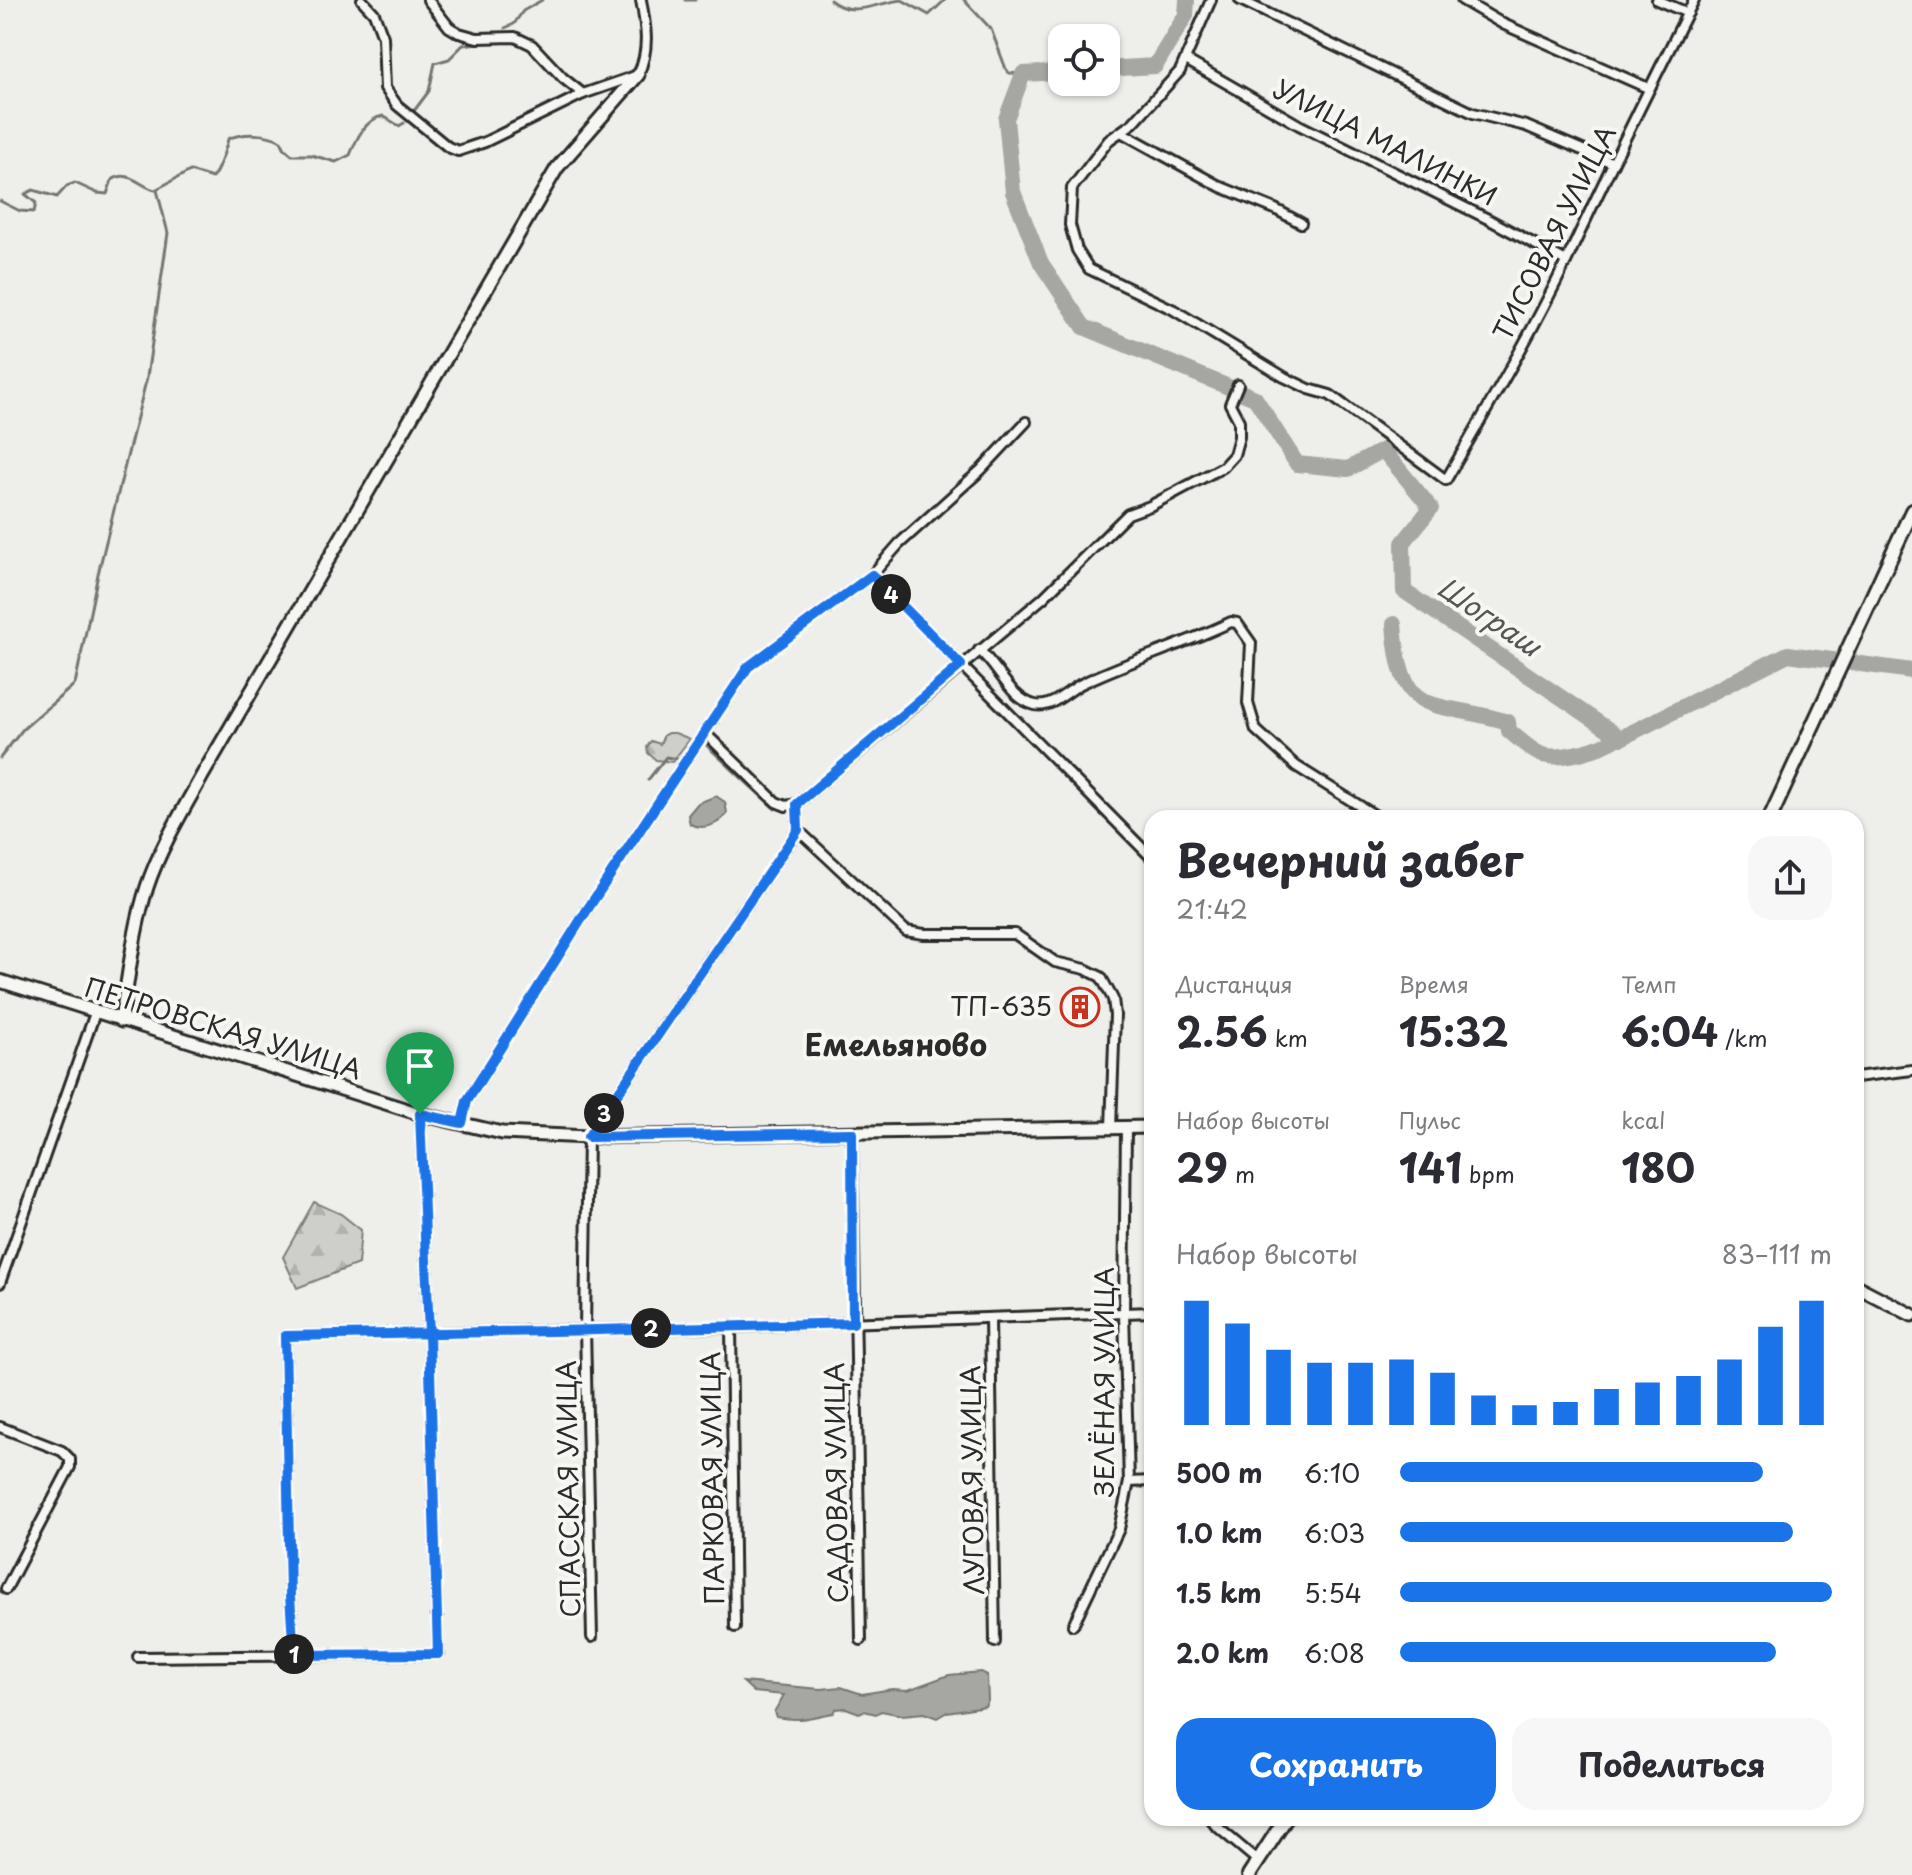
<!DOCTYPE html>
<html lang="ru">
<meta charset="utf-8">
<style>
body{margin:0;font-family:"Playpen Sans",sans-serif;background:#f7f7f7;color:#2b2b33;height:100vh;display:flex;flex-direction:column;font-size:30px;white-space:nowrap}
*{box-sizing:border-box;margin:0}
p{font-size:26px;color:#7c7c81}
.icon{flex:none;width:44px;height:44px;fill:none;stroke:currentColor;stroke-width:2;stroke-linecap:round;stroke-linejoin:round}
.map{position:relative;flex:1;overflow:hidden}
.panel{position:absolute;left:1144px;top:810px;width:720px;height:1016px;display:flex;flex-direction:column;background:#fff;border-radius:24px;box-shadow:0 2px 6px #0004}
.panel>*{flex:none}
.tools{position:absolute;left:1048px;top:24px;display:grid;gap:16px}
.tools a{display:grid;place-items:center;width:72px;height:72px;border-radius:16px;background:#fff;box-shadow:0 2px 6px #0004;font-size:40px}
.pin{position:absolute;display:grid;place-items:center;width:68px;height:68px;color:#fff;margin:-82px -34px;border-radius:50% 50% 50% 0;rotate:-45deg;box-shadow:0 0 8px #0007}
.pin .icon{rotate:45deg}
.km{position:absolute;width:40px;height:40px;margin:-20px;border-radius:50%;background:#222;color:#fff;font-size:22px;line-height:40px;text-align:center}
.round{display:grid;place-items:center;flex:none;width:84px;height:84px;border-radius:24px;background:#f7f7f7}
.summary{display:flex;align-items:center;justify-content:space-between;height:136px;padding:0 32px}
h1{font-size:44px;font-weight:700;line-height:60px}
.figures{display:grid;grid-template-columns:repeat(3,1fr);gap:12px;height:136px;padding:8px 32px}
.figures div{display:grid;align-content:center}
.figures b{font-size:40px;font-weight:700}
.figures small{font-size:22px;font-weight:400}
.figures p{font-size:22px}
.chart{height:224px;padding:16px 32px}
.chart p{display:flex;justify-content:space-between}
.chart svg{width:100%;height:144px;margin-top:8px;stroke:#1a73e8;stroke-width:6}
.button{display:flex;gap:16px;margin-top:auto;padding:16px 32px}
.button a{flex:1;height:92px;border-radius:24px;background:#1a73e8;color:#fff;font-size:32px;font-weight:700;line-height:92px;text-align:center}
.button a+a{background:#f7f7f7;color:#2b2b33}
ul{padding:0 32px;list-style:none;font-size:26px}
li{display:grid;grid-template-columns:128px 96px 1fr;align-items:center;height:60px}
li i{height:20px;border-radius:10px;background:#1a73e8}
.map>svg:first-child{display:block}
</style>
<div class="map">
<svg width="1912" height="1875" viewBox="0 0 1912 1875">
<defs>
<pattern id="forest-firs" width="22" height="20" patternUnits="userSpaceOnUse" patternTransform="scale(2)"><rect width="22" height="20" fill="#cececa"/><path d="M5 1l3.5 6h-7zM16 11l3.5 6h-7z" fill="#b1b1ae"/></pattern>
</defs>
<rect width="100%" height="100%" fill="#eeeeea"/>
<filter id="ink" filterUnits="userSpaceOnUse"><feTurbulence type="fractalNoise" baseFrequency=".0125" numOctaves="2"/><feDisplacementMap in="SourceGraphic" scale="16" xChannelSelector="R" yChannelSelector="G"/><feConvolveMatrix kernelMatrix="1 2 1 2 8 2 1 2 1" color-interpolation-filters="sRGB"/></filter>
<g filter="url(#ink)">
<g fill="url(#forest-firs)" stroke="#7c7c7a" stroke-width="2">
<polygon points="668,733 675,733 690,739 672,762 656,760 648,753 647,747 651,741 660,744 664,735"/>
<polygon points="314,1202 341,1214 361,1230 358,1264 297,1288 283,1257"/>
</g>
<g fill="#a6a6a3" stroke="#757573" stroke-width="2">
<path d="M716,796L725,802L727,813C719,825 703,831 690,824L688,815L698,803Z"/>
<path d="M981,1672L987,1675L988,1700L985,1706L947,1712L937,1718L924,1713L902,1715L881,1711L876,1714L864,1711L859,1713L846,1708L835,1709L833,1713C810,1717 800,1722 776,1717L774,1712L784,1695L754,1692L743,1682L821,1689L841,1687L862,1694L892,1689L908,1690L949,1675Z"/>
</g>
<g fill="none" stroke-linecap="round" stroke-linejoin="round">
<g stroke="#757573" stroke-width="3">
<polyline points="685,0 695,0"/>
<path d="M830,0C852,19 878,2 902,0L929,15L945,0"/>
<polyline points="964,0 991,29 1006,69 1009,73 1023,74"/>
<polyline points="505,28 514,24 523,11 542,0"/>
<polyline points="414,111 429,91 435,63 449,59 463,45 485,42"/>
<path d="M0,201L20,211L34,212L36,203L25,194L33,190L57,197L67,186L75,183L97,193L107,194L112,180C129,169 139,186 155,190L190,171L212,178C218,172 226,148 228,139C243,132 267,133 281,141L285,149L292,155H311L336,162L350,155C356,140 365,119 383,116L399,126L404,123"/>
<polyline points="705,744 775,809"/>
<polyline points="0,758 23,729 75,684 98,574 147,377 168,233 157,190"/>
<polyline points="648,780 666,757 683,760"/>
</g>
<g stroke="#a6a6a3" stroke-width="16">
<polyline points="1106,69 1155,66 1186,15 1187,0"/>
<polyline points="1062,72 1023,74 1006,119 1013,192 1041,263 1084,327 1255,398 1297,464 1348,469 1383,450 1431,508 1403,543 1404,591 1621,738 1788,654 1912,671"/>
<path d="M1394,624C1401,723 1431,698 1508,722L1509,731C1519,739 1529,749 1540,754C1558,762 1604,748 1619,737"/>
</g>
<g stroke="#2b2b2b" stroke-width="14">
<g id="street">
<path d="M362,0L374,13L383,37L385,88L397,105L448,147L458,151L485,142L583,94L638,75C650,49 646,27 641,0"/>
<polyline points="428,0 449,27 459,33 477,38 515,37 532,45 563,78 583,94"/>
<path d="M1211,0L1180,71L1133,123L1109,140L1072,188L1070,225L1077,250L1089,269L1174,310L1284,377L1309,389L1330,395L1446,480C1487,409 1530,337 1566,262C1607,174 1650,87 1694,0"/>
<polyline points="1240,0 1473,113 1526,126 1613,163"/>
<polyline points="1462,0 1503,24 1648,88"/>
<polyline points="1657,0 1688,13"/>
<polyline points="1186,60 1299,125 1490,220 1566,261"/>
<polyline points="1121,132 1221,187 1275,209 1301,223"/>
<polyline points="872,575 1152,858"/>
<path d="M979,650C999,667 1010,699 1035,705C1052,709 1068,690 1083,683C1131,660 1183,645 1231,622L1237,623L1251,643L1248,703L1256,730L1296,766L1379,818"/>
<polyline points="705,733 776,802 786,806 797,804"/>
<polyline points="798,830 906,931 924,934 1015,934 1055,962 1085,969 1101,977 1113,999 1115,1015 1111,1128"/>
<polyline points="1856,1077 1912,1070"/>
<polyline points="462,1123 467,1101 587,910 748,667 872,575 899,544 981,470 1026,422"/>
<polyline points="852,1133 861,1640"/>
<polyline points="0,1283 95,1013"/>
<polyline points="990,1318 995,1642"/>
<polyline points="731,1327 735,1627"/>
<polyline points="0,1427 62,1451 70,1459 70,1467 6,1589"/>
<polyline points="1129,1482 1152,1481"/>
<polyline points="1073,1625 1119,1529 1129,1482 1124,1313 1126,1128"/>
<polyline points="592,1637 585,1329 588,1137 798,830 797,804 1043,598 1128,514 1150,506 1223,467 1234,455 1239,437 1239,421 1230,404 1238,385"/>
<polyline points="294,1655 290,1596 285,1336 731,1327 1152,1312"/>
<polyline points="138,1657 438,1654 429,1334 420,1114"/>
<polyline points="1211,1818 1215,1825 1258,1861"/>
</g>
</g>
<g stroke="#2b2b2b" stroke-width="17">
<g id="secondary">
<polyline points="0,981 420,1114 502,1133 588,1137 1152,1127"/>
<path d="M121,1021C129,977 133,930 147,887C160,848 182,812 202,776L557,168L638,75"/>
<polyline points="1856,1286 1912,1315"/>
</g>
</g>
<g stroke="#2b2b2b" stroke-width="18">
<g id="primary">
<polyline points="1770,818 1912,511"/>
<polyline points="1249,1875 1286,1818"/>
</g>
</g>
<use href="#street" stroke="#f6f6f2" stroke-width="8"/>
<use href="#secondary" stroke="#f6f6f2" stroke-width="11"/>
<use href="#primary" stroke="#f6f6f2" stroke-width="12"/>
</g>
</g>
<g fill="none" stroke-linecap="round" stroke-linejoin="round" filter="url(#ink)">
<g stroke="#fff" stroke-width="16">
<path id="route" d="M420,1114L429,1334L438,1654L294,1655L290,1596L285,1336C474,1333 664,1329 853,1323L852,1133L588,1137L798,830L797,804L961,665L872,575L748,667L587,910L467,1101L462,1123L420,1114"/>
</g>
<use href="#route" stroke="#1a73e8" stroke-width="10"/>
</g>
<defs>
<g id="building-ring" transform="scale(2)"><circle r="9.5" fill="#f6f6f2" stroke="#c8321e" stroke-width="1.5"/><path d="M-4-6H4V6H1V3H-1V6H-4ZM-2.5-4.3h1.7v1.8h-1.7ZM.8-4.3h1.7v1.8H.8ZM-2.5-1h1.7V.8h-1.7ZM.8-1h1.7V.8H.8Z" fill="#c8321e"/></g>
</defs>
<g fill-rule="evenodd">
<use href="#building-ring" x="1080" y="1007"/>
</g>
<g text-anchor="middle" stroke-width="8" stroke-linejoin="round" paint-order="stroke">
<g font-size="26" fill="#2b2b2b" stroke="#f6f6f2">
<text transform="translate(1385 143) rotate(27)" y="9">УЛИЦА МАЛИНКИ</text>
<text transform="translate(1555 233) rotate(-63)" y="9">ТИСОВАЯ УЛИЦА</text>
<text transform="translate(223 1029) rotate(17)" y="9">ПЕТРОВСКАЯ УЛИЦА</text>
<text transform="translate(1105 1382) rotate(-90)" y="9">ЗЕЛЁНАЯ УЛИЦА</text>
<text transform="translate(713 1478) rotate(-91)" y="9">ПАРКОВАЯ УЛИЦА</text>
<text transform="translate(973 1480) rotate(-91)" y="9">ЛУГОВАЯ УЛИЦА</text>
<text transform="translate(837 1483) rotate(-91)" y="9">САДОВАЯ УЛИЦА</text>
<text transform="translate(569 1489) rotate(-91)" y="9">СПАССКАЯ УЛИЦА</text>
</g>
<g font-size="26" fill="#2b2b2b" stroke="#f6f6f2" text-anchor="end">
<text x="1052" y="1016">ТП-635</text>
</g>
<g font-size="28" font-style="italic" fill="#565655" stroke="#f6f6f2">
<text transform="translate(1489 617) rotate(34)" y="10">Шограш</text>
</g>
<g font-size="30" font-weight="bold" fill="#2b2b2b" stroke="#f6f6f2">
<text x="896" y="1056">Емельяново</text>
</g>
</g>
</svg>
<div class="tools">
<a><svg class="icon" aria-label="locate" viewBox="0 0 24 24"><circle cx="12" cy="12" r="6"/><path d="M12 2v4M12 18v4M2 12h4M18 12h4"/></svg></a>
</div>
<div class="pin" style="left:420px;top:1114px;background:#1e9e55"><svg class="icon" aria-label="arrive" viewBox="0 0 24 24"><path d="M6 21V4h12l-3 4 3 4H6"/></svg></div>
<b class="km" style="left:294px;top:1654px">1</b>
<b class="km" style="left:651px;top:1328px">2</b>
<b class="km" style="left:604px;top:1113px">3</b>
<b class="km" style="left:891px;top:594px">4</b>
<section class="panel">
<div class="summary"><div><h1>Вечерний забег</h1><p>21:42</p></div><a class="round"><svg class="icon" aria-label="share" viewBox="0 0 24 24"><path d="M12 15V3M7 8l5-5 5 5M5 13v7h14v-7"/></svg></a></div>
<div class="figures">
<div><p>Дистанция</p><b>2.56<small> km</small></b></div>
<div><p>Время</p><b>15:32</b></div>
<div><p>Темп</p><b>6:04<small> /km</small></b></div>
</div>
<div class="figures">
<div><p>Набор высоты</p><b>29<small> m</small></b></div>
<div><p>Пульс</p><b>141<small> bpm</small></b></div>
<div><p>kcal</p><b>180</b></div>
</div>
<div class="chart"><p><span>Набор высоты</span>83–111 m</p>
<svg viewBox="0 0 160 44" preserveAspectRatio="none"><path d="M5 44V6M15 44V13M25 44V21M35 44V25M45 44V25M55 44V24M65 44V28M75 44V35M85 44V38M95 44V37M105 44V33M115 44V31M125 44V29M135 44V24M145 44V14M155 44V6"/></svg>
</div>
<ul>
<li><b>500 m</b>6:10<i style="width:84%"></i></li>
<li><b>1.0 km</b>6:03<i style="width:91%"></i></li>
<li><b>1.5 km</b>5:54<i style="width:100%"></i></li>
<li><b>2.0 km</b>6:08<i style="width:87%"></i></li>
</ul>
<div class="button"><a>Сохранить</a><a>Поделиться</a></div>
</section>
</div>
